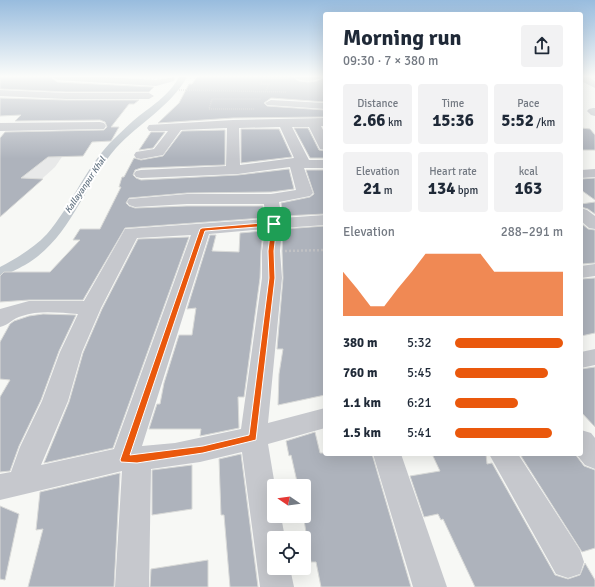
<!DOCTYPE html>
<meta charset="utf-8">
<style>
body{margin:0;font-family:Signika,sans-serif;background:#f2f2f3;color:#1f2937;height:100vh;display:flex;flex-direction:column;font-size:15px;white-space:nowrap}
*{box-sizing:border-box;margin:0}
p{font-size:13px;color:#747a83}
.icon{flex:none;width:22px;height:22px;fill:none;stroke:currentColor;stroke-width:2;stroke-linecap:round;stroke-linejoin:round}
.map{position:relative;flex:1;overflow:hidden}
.side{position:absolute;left:323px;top:12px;width:260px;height:444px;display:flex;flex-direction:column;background:#fff;border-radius:4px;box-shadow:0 4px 16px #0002}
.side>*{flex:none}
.needle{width:26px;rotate:283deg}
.tools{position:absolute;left:267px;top:479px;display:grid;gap:8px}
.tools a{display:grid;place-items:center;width:44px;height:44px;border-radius:4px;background:#fff;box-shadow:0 4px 16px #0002;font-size:20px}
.pin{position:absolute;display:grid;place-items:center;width:34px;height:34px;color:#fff;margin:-17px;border-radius:8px;box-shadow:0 2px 6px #0006}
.round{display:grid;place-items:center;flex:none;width:42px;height:42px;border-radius:4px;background:#f2f2f3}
.overview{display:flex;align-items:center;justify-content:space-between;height:68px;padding:0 20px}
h1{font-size:22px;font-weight:700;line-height:30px}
.stats{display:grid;grid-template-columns:repeat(3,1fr);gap:6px;height:68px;padding:4px 20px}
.stats div{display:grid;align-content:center;border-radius:4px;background:#f2f2f3;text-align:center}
.stats b{font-size:17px;font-weight:700}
.stats small{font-size:11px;font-weight:400}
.stats p{font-size:11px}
.chart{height:112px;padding:8px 20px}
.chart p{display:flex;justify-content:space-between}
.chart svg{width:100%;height:72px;margin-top:4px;fill:#ea580c;opacity:.7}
ul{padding:0 20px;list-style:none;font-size:13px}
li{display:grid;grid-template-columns:64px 48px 1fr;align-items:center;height:30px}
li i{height:10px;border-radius:5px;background:#ea580c}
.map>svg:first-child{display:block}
</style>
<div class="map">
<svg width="595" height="587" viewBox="0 0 595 587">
<rect width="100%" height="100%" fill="#f7f8f5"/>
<polygon fill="#e8e9e9" points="70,145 55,167 14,204 0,148"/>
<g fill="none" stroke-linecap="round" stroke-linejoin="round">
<path fill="#c1c8ce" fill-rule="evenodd" d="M179,77H187C170,107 139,123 116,148C83,186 71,238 25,265C17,269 9,274 0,276V267C17,258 34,248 47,234C71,206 84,171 109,144C117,136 125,128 133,121C151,106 168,97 179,77Z"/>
</g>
<g fill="#aeb3bc" stroke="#d9dad8">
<polygon points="0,77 51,77 57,82 154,87 149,92 66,92 0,89"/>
<polygon points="197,77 293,77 299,81 308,82 317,81 325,77 325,102 271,98 264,103 267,106 325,110 325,117 233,118 158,123 179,103 189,84 192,84"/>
<polygon points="0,98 66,100 139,100 134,104 129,104 111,127 119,127 111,141 92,142 83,156 48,157 21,178 43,179 0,217 0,138 5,132 104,130 107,127 105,122 100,120 15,121 21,115 0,116"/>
<polygon points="294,128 308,128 319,150 325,151 325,158 310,158"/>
<polygon points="581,128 590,129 595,135 595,150 581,150"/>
<polygon points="241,129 279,129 292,157 241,163"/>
<polygon points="225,130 225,165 141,168 135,170 133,175 136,178 141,180 238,175 289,169 294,189 271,192 187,193 129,198 126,203 129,206 135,208 187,206 263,206 263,218 125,228 83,300 29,300 0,302 0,276 4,272 50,272 80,240 73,240 80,229 100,229 121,187 119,187 122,177 124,177 134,158 141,160 163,156 182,131"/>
<polygon points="151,132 165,132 153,148 139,150"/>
<polygon points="306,170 325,170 325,214 283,216 281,203 310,197 314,194"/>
<polygon points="595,178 595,200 581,190 581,179"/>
<polygon points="595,202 595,214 588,209 581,207 581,204"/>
<polygon points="581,223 588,229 595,230 595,263 581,264"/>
<polygon points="325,226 325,395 278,405 279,374 283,349 277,349 283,278 282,251 283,229"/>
<polygon points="263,231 261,251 260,278 244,397 238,397 239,428 200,436 201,429 149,429 157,404 160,404 164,383 179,335 192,335 196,308 187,309 210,235 216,235 212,251 239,252 240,233"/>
<polygon points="189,237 113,448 44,463 69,402 83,353 102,309 138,239"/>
<polygon points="595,278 595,333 581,336 581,279"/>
<polygon points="43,314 76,315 59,351 41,400 19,446 10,471 0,472 0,397 10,380 0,379 0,342 10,324 14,321 29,316"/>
<polygon points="595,367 595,427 581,412 581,369"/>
<polygon points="315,432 320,453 372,454 411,587 321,587 316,562 311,562 304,520 304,486 298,486 291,455 289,456 286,441"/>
<polygon points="241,454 258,587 230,587 224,515 221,515 219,459"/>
<polygon points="432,454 486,454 487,464 492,463 555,575 568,579 580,575 585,563 595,580 595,587 475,587 443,519 441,520 438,514 424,517 410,476 440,471"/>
<polygon points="532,454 575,454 584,466 595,470 595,548 582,552 521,456"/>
<polygon points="192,465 192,509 152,515 152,470"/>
<polygon points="120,473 114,587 28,587 43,529 36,530 40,492"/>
<polygon points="0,506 19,514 5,580 0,579"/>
<polygon points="208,560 208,587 150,587 151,569"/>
</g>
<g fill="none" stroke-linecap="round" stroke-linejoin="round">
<g stroke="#c0c1c4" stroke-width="1.5" stroke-dasharray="1 1" stroke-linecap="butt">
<polyline points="217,77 289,78"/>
<polyline points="263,78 261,84 269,84 266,91"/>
<polyline points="179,90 287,92"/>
<polyline points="254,109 209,109 212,99 261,99"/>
</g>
<polyline stroke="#c0c1c4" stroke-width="2.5" stroke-dasharray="2 2" stroke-linecap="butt" points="285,251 325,250"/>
<g fill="#c6c8cd" fill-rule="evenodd">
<polygon points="52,77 105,77 156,80 174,77 175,79 174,81 156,86 57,80"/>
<path d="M294,77H322C317,82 299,82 294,77Z"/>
<polygon points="581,77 589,77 595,81 595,88 581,81"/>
<polygon points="0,90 66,93 149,93 154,96 149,99 66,99 0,96"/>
<polygon points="271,100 325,103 325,109 267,105 265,103"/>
<polygon points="593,108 595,108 595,116 591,115 587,111 589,109"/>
<path d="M325,118V126H321L325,134V150L320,149L309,127H292L309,160H325V168H304L313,193L310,196L279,202L282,218L325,215V225L282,228L280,251L282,278L268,423L325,408V428L268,444L275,486H274V516H281L285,538H274V568H290L294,587H260L242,452L200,462L151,469L149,587H115L122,471L0,500V474L11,472L20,447L42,401L60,352L78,314C60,313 39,310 22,316C13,318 9,325 0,327V309L29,301H84L125,229L265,219L264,204H187L135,207L129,205L127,202L129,199L187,194H271L296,190L290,167L238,174L141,178L136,177L134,174L136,171L141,170L226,166L227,128L181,130L163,155L141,159L136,158L134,155L136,152L154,149L168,131H149L147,128L149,125L233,120ZM280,127L294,158L240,165L239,128ZM265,229L262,251V278L241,429L175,443L142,446L209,234ZM191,235L114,449L41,465L68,401L82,352L101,308L137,238Z"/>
<polygon points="100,122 104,123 106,126 104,129 0,131 0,123"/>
<polygon points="595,169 595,177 581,178 581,170"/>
<polygon points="581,208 587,210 595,216 595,229 589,228 581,221"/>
<polygon points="595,264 595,276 581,278 581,266"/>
<polygon points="595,349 595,365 581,368 581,352"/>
<polygon points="581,430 591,433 595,438 595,469 585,465 576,454 581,454"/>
<polygon points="373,454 401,454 447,587 413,587"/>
<polygon points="489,454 518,454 580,550 584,562 580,574 568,578 556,574"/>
</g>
</g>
<linearGradient id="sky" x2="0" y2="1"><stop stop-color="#98bcde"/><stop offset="0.48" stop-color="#fbfcfa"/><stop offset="1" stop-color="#fbfcfa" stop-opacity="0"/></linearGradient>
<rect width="595" height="159" fill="url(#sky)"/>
<path fill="#ea580c" stroke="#fff" fill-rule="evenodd" d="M274,222L277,224L274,251L275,278L256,440L203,453L137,463L121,462L120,460L200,229L202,228ZM271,226L268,251L269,278L249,435L203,446L130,455L205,231Z"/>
<g text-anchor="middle" stroke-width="4" stroke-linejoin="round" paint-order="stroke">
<g font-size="9" font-style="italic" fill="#637382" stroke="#fff">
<text transform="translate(85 185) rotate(-56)" y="3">Kallayanpur Khal</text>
</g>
</g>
</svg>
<div class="tools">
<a><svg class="needle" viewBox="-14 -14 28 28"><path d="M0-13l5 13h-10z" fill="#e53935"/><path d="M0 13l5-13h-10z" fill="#747a83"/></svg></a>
<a><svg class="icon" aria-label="locate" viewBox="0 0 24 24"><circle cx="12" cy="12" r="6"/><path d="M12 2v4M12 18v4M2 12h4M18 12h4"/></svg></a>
</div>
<div class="pin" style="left:274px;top:224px;background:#1e9e55"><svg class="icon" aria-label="arrive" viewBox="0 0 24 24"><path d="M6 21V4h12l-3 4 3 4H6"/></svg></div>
<section class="side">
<div class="overview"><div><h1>Morning run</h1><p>09:30 · 7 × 380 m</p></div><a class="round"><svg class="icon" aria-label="share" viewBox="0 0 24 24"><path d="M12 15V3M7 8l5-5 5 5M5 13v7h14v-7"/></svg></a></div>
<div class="stats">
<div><p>Distance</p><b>2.66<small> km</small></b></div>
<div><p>Time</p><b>15:36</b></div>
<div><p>Pace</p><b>5:52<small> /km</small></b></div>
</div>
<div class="stats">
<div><p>Elevation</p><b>21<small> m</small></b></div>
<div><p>Heart rate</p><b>134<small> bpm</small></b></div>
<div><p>kcal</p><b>163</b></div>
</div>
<div class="chart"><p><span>Elevation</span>288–291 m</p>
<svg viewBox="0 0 160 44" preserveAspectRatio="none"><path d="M0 44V17L10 27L20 38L30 38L40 27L50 17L60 6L70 6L80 6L90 6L100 6L110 17L120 17L130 17L140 17L150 17L160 17V44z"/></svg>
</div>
<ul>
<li><b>380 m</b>5:32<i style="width:100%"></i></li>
<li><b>760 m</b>5:45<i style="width:86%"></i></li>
<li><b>1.1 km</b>6:21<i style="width:58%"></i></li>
<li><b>1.5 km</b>5:41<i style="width:90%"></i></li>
</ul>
</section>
</div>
